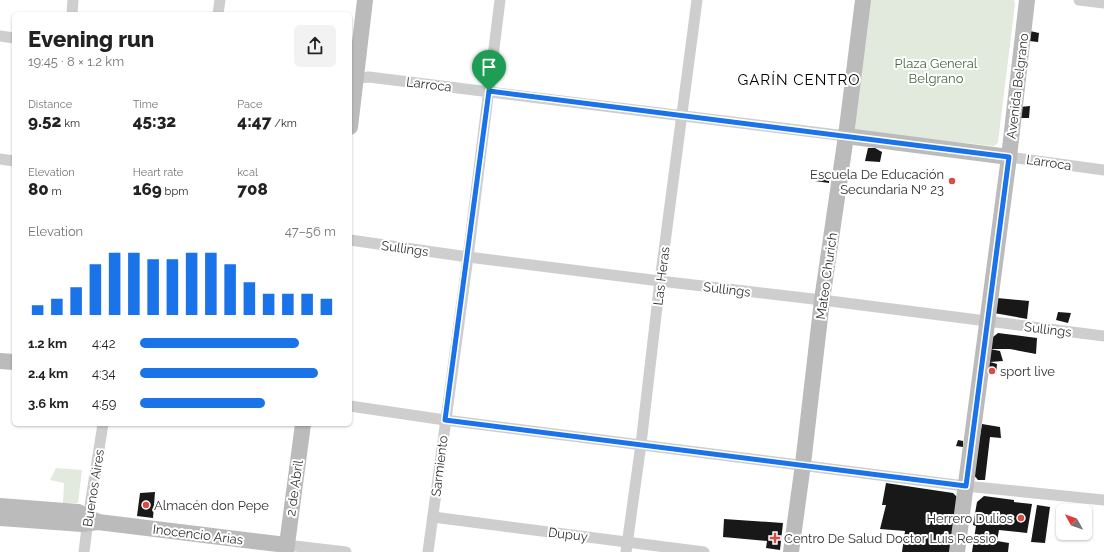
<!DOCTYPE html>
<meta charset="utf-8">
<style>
body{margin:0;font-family:Raleway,sans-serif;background:#f2f2f2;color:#222;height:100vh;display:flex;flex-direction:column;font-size:15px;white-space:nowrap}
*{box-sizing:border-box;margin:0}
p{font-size:13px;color:#767676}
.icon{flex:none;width:22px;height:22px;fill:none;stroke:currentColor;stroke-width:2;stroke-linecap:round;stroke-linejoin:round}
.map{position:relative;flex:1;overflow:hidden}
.details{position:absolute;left:12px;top:12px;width:340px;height:414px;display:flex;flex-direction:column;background:#fff;border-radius:6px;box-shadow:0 1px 3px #0004}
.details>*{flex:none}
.needle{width:26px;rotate:310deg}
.controls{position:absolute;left:1056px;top:504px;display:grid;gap:8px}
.controls a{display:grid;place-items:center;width:36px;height:36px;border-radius:6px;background:#fff;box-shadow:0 1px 3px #0004;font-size:20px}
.pin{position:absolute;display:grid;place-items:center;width:34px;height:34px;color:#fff;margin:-41px -17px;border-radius:50% 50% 50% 0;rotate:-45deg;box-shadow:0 0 4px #0007}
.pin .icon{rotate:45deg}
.round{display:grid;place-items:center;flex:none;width:42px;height:42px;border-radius:6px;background:#f2f2f2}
.headline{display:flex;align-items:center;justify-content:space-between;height:68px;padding:0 16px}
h1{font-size:22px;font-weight:800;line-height:30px}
.stats{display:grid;grid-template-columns:repeat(3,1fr);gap:6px;height:68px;padding:4px 16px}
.stats div{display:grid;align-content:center}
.stats b{font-size:17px;font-weight:800}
.stats small{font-size:11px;font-weight:400}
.stats p{font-size:11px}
.chart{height:112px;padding:8px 16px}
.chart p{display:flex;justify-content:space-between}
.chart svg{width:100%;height:72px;margin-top:4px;stroke:#1a73e8;stroke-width:6}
ul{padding:0 16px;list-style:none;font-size:13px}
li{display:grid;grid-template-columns:64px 48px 1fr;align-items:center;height:30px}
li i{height:10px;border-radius:5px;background:#1a73e8}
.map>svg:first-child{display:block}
</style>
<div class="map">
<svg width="1104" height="552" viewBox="0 0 1104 552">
<rect width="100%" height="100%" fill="#fff"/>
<g fill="#e2e9dd">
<polygon points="869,0 1014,0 1015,4 998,142 996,145 993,146 858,131 855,129"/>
<polygon points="56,468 82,470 78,503 63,503 64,483 50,480"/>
</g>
<g fill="#181818">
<polygon points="1030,31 1039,33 1038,42 1029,41"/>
<polygon points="1030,106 1029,118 1019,118 1020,107"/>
<polygon points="868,148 875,148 882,152 880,162 865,161"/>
<polygon points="815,172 829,176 829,183 815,181"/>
<polygon points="997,298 1029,301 1027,319 994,313"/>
<polygon points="1058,312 1071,313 1068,323 1056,320"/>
<polygon points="998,333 1037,338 1036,354 1010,349 990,349 1000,351 1003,361 990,362 997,364 996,374 988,373 990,349 993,337"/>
<polygon points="982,424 1000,427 1001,438 990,437 985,480 978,480 973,474"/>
<polygon points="958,440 963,441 963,447 956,446"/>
<polygon points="886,483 953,493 961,501 953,552 902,552 905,531 880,529 886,505 882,505"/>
<polygon points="155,492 153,518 137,516 140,493"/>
<polygon points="984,496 1014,500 1014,502 1032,504 1027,533 999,530 997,541 1009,543 1008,552 972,552 976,526 973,525 977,502"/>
<polygon points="1037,505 1050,507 1045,543 1031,542"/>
<polygon points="724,519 783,523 780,550 766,548 767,541 723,537"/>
</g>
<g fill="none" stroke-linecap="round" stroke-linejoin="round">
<g stroke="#cecece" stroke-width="11">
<polyline points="1079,0 1104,3"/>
<polyline points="72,14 73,0"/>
<polyline points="218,14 220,0"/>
<polyline points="0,36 14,38"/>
<polyline points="350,79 369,77 846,136"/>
<polyline points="1009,157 1104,170"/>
<polyline points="0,159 14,161"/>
<polyline points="350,240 468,257 660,281 822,300 1104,336"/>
<polyline points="350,406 445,420 965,486 1104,500"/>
<polyline points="433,517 704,552"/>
<polyline points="286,545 346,552"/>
<polyline points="84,552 89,512 103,424"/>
<polyline points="428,552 468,257 500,0"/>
<polyline points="626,552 641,444 660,281 697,0"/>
</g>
<g stroke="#bbb" stroke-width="16">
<polyline points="350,127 365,0"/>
<polyline points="846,136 1009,157"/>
<polyline points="0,361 14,362"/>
<polyline points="0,506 78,512 98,522"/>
<polyline points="0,518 82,524 98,522 286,545"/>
<polyline points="286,552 303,424"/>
<polyline points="791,552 803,464 822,300 846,136 863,0"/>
<polyline points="957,552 1009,157 1027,0"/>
</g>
</g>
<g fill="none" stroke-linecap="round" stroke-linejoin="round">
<g stroke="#fff" stroke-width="8">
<polygon id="route" points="489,91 1009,157 966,486 445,420"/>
</g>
<use href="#route" stroke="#1a73e8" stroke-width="5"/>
</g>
<g fill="#d44d47" stroke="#fff" stroke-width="1.5">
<circle cx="952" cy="181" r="4"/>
<circle cx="992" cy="371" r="4"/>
<circle cx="146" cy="505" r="4"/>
<circle cx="1021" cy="518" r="4"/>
<path d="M773 532h4v4h4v4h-4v4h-4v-4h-4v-4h4z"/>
</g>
<g text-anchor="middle" stroke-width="4" stroke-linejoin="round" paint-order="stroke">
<g font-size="13" fill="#4f6842" stroke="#fff">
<text x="936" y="68">Plaza General<tspan x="936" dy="15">Belgrano</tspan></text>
</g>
<g font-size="13" fill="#313131" stroke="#fff">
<text transform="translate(429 84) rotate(7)" y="5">Larroca</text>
<text transform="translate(1017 86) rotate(-83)" y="5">Avenida Belgrano</text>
<text transform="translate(1049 162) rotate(8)" y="5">Larroca</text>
<text transform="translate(405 248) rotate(8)" y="5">Sullings</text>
<text transform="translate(661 276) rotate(-83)" y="5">Las Heras</text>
<text transform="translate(826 276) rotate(-82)" y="5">Mateo Churich</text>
<text transform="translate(727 289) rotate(7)" y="5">Sullings</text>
<text transform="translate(1048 329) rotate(7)" y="5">Sullings</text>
<text transform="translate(439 466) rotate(-83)" y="5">Sarmiento</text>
<text transform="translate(93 488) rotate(-81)" y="5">Buenos Aires</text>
<text transform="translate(294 488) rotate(-82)" y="5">2 de Abril</text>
<text transform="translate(198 534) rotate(7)" y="5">Inocencio Arias</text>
<text transform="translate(568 534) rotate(7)" y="5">Dupuy</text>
</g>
<g font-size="13" fill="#313131" stroke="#fff" text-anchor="start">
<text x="944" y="179" text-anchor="end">Escuela De Educación<tspan x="944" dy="15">Secundaria Nº 23</tspan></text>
<text x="1000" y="376">sport live</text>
<text x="154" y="510">Almacén don Pepe</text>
<text x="1013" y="523" text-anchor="end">Herrero Dulios</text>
<text x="784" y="543">Centro De Salud Doctor Luis Ressio</text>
</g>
<g font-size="15" letter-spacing="1" fill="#000" stroke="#fff">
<text x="799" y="85">GARÍN CENTRO</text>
</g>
</g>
</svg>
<div class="controls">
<a><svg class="needle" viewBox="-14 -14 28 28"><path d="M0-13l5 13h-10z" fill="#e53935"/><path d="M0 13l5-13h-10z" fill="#767676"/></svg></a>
</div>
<div class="pin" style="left:489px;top:91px;background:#1e9e55"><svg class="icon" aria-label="arrive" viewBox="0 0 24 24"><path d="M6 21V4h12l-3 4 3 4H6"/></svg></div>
<section class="details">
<div class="headline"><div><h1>Evening run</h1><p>19:45 · 8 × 1.2 km</p></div><a class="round"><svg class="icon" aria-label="share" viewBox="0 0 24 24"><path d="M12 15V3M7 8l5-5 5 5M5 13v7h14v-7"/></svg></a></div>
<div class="stats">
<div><p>Distance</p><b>9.52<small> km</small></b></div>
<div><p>Time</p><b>45:32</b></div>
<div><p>Pace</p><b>4:47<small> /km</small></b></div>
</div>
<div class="stats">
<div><p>Elevation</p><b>80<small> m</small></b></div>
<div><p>Heart rate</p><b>169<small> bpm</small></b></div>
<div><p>kcal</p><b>708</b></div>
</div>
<div class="chart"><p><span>Elevation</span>47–56 m</p>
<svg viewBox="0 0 160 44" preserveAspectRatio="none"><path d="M5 44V38M15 44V34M25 44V27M35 44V13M45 44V6M55 44V6M65 44V10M75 44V10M85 44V6M95 44V6M105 44V13M115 44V24M125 44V31M135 44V31M145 44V31M155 44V34"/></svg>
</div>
<ul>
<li><b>1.2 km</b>4:42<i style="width:81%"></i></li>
<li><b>2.4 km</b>4:34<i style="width:91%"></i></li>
<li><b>3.6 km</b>4:59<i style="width:64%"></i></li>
</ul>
</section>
</div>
